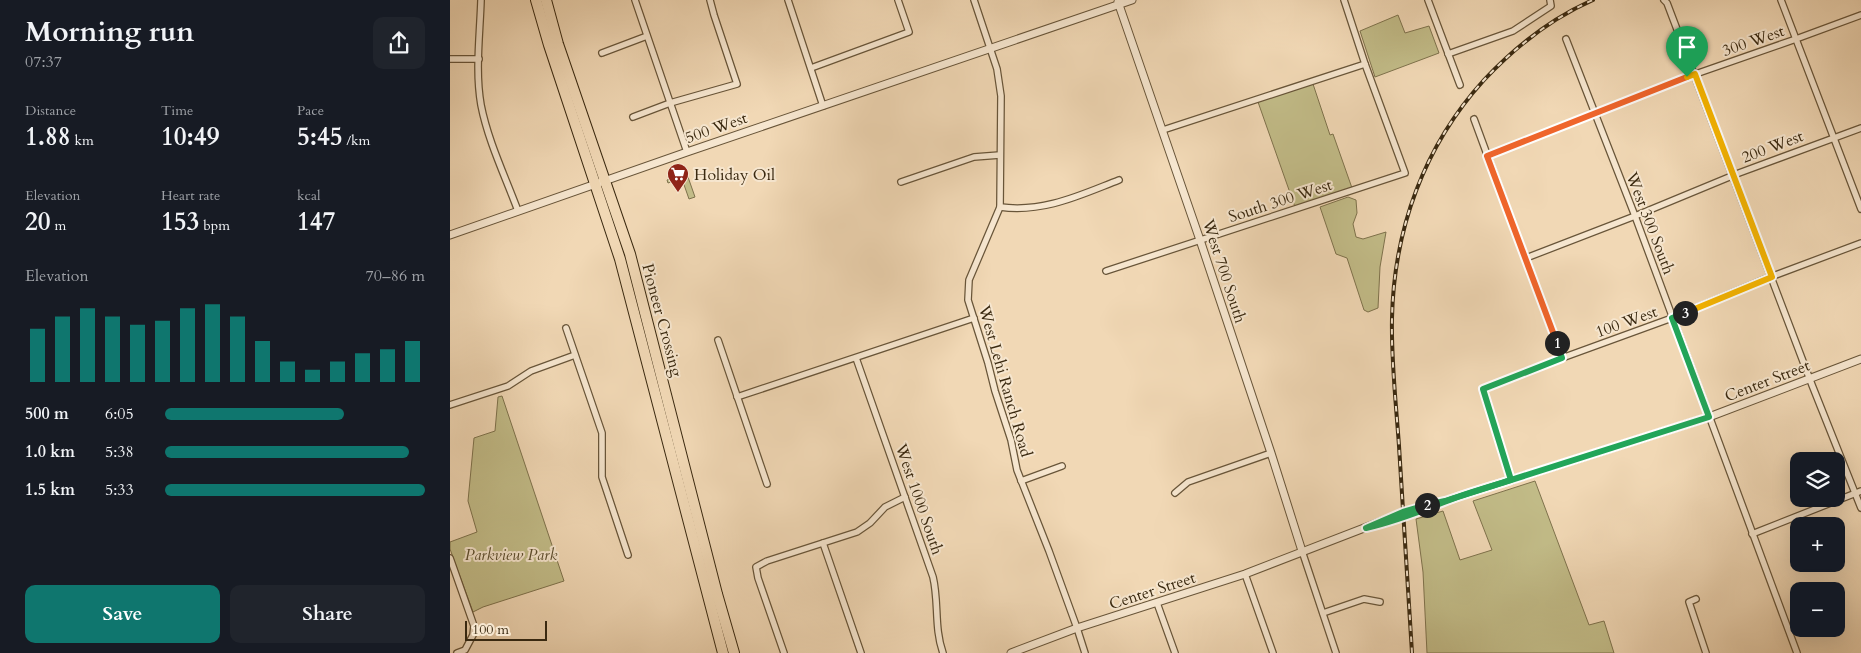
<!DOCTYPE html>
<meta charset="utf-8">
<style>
body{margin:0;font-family:Cardo,serif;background:#20242c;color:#f1f3f6;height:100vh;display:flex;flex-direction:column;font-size:19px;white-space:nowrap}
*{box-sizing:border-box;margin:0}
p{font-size:16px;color:#9ea1a6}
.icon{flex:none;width:28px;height:28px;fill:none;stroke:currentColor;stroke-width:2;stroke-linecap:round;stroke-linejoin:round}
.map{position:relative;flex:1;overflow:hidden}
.drawer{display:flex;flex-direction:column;background:#171b24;width:450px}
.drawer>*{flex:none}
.tools{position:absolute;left:1340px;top:452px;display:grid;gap:10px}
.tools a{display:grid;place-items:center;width:55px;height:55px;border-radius:10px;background:#171b24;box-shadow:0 5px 20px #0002;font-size:25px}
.scale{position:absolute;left:15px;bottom:12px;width:82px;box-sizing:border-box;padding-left:5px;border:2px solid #3a2910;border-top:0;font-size:14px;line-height:18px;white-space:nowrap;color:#3a2910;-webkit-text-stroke:4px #f6e6cf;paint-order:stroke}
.pin{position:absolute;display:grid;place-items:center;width:42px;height:42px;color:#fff;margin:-51px -21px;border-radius:50% 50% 50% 0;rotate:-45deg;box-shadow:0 0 5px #0007}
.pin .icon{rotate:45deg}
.km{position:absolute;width:25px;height:25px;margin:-12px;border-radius:50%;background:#222;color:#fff;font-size:14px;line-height:25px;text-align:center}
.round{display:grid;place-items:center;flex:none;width:52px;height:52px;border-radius:10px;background:#20242c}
.overview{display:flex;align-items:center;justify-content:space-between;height:85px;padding:0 25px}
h1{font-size:28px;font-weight:800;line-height:38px}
.stats{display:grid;grid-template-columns:repeat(3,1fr);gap:8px;height:85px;padding:5px 25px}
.stats div{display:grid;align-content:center}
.stats b{font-size:25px;font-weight:800}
.stats small{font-size:14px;font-weight:400}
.stats p{font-size:14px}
.chart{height:140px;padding:10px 25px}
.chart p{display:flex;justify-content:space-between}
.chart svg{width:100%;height:90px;margin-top:5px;stroke:#0f766e;stroke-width:6}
.cta{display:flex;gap:10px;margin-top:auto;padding:10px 25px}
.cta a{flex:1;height:58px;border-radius:10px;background:#0f766e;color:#fff;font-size:20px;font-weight:800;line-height:58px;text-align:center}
.cta a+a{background:#20242c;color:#f1f3f6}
ul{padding:0 25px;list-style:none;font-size:16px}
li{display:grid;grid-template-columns:80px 60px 1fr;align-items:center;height:38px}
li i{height:12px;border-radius:6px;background:#0f766e}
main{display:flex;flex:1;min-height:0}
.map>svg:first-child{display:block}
</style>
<main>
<section class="drawer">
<div class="overview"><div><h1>Morning run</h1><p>07:37</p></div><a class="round"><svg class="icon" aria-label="share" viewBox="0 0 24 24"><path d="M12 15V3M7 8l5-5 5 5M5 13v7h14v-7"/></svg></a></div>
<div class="stats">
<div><p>Distance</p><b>1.88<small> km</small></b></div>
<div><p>Time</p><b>10:49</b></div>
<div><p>Pace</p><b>5:45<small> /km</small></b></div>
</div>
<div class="stats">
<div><p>Elevation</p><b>20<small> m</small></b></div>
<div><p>Heart rate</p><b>153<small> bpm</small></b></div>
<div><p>kcal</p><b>147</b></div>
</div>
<div class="chart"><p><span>Elevation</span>70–86 m</p>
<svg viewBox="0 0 160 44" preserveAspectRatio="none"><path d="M5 44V18M15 44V12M25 44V8M35 44V12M45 44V16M55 44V14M65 44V8M75 44V6M85 44V12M95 44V24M105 44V34M115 44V38M125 44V34M135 44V30M145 44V28M155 44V24"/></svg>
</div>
<ul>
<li><b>500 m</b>6:05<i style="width:69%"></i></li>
<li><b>1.0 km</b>5:38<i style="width:94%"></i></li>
<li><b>1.5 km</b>5:33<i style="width:100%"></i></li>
</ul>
<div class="cta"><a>Save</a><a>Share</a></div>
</section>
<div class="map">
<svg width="1411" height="653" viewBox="0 0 1411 653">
<rect width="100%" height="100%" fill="#f1d8b5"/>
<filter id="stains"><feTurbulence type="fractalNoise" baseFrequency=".004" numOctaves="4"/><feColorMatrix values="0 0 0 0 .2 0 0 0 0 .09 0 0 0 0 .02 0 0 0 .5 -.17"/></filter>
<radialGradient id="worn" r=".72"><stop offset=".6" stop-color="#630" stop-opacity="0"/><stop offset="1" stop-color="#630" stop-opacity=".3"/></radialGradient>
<g fill="#c2bc88" stroke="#7e724c">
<polygon points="948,15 955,33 979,26 989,53 925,77 910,31"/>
<polygon points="863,84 880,135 883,134 902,188 845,207 808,102"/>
<polygon points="230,164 232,170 236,169 238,176 218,183 217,180 227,176 224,166"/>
<polygon points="238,177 245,197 239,199 232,179"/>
<polygon points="898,197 906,200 907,213 903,224 906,237 913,239 936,232 930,267 928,308 918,312 914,310 897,258 886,254 870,207"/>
<polygon points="52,396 114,581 33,607 23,612 0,549 0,542 27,532 18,501 24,438 45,431 48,397"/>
<polygon points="1085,481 1139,625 1154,621 1164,653 977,653 973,572 966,519 993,511 1010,560 1042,550 1023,501"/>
</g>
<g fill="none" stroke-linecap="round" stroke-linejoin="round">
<g stroke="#685539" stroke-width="8">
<g id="minor">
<path d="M31,0C30,34 25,71 31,105C38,141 55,176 68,211"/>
<polyline points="185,0 237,152"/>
<polyline points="338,0 373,106"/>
<polyline points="524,0 547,69 551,96 550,207 519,280 518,300 538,363 545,391 561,440 567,470 599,551 627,628 635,653"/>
<polyline points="978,0 1010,85"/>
<polyline points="1214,0 1217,3 1362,385 1411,508"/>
<polyline points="1331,0 1411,209"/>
<polyline points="1116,39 1185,216 1347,653"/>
<polyline points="152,53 197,36"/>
<polyline points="998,54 1063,31 1101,6 1100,0"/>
<polyline points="0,59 29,59"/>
<polyline points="361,68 459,32 448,0"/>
<polyline points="183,117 220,103 287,84 264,15 260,0"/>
<polyline points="1024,119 1112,358"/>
<polyline points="713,130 915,64"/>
<polyline points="1037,156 1237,77 1346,39 1411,15"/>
<polyline points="451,182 524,157 550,155"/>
<path d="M550,207C594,213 630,195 669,180"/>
<polyline points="1076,258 1185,216 1289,173 1411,128"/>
<polyline points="656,271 955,173 915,64 894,0"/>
<polyline points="116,328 152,433 152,477 178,555"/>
<polyline points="268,340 317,484"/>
<path d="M406,358L483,577C489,602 484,628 493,653"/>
<polyline points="287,397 524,318"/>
<polyline points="0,405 58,386 81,371 125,355"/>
<polyline points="571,481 612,466"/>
<polyline points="1061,481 1033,389 1112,358 1222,318 1315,279 1411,243"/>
<polyline points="725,493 738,482 821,453"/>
<polyline points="1302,534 1411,491"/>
<polyline points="373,543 411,653"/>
<polyline points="852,551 886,653"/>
<polyline points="0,558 24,626 23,635 15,650 7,653"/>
<polyline points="795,574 823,653"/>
<polyline points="1246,599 1239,602 1256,653"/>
<polyline points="707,603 725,653"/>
<polyline points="873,613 914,599 930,602"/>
<polyline points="334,653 308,578 306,567 317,561 407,532 420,523 435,507 455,497"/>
</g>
</g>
<g stroke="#685539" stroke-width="9">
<g id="tertiary">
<polyline points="668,2 750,240 821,453 852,551"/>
<polyline points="0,235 237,152 682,0"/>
<polyline points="561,653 627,628 795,574 953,513 995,501 1259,417 1411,359"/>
</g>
</g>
<g stroke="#3a2910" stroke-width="12">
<g id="trunk">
<polyline points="86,0 99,45 170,259 273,653"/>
<polyline points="96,0 108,44 180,254 267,594 284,653"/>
</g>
</g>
<use href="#minor" stroke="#f6e6cf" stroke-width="5.5"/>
<use href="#tertiary" stroke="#f6e6cf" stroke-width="7"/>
<use href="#trunk" stroke="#f1d8b5" stroke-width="10"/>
<g stroke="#3a2910" stroke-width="4">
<path id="rail" d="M962,653C958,584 953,515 949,446C946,403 941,360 942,318C944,229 974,146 1034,80C1064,48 1102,18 1143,0"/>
</g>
<use href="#rail" stroke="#f6e6cf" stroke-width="2" stroke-dasharray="5.5" stroke-linecap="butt"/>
</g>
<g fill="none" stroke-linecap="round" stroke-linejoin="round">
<g stroke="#fff" stroke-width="10">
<polyline id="split-1" points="1107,343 1037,156 1237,77"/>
</g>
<g stroke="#fff" stroke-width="10">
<path id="split-2" d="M977,505L953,512L916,528C943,522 969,512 994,502C1016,493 1039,487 1061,480L1033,389L1112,358L1107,343"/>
</g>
<g stroke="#fff" stroke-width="10">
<polyline id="split-3" points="977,505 995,501 1259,417 1222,318 1235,313"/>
</g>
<g stroke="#fff" stroke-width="10">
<polyline id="split-4" points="1235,313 1322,277 1248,82 1245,74 1237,77"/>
</g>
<use href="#split-1" stroke="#f0652b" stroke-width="6"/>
<use href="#split-2" stroke="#22a559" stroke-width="6"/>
<use href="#split-3" stroke="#22a559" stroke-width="6"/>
<use href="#split-4" stroke="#f5b400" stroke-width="6"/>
</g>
<defs>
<g id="supermarket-pin" transform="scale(1.125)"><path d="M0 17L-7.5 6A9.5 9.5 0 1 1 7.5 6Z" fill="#8f2418" stroke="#f6e6cf"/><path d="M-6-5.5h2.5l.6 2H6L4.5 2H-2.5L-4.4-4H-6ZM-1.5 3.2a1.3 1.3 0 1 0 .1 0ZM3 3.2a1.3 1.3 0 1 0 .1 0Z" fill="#fff"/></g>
</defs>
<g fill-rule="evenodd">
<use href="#supermarket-pin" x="228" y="174"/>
</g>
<g text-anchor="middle" stroke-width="4" stroke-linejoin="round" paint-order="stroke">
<g font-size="16" fill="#3a2910" stroke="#f6e6cf">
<text transform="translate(1303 40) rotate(-19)" y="6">300 West</text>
<text transform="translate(266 127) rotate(-19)" y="6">500 West</text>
<text transform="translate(1322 146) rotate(-21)" y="6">200 West</text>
<text transform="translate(830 200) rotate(-18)" y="6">South 300 West</text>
<text transform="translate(1201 223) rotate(69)" y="6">West 300 South</text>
<text transform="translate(775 271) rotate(72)" y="6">West 700 South</text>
<text transform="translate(213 320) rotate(75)" y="6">Pioneer Crossing</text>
<text transform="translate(1176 321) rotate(-20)" y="6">100 West</text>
<text transform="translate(1317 380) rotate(-21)" y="6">Center Street</text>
<text transform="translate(556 381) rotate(74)" y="6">West Lehi Ranch Road</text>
<text transform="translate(470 499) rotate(71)" y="6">West 1000 South</text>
<text transform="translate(702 590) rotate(-18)" y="6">Center Street</text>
</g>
<g font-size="16" fill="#3a2910" stroke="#f6e6cf" text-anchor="start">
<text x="244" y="180">Holiday Oil</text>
</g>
<g font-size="16" font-style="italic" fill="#5c4e2e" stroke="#f6e6cf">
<text x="61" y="560">Parkview Park</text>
</g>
</g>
<rect width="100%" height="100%" filter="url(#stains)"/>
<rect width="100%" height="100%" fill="url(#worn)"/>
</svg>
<div class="tools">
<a><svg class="icon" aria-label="layers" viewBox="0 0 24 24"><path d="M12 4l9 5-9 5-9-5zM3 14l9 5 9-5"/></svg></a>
<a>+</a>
<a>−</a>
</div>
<div class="scale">100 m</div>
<div class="pin" style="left:1237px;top:77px;background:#1e9e55"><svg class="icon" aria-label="arrive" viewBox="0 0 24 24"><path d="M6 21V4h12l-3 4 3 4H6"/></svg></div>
<b class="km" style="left:1107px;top:343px">1</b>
<b class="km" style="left:977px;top:505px">2</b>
<b class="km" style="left:1235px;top:313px">3</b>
</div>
</main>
